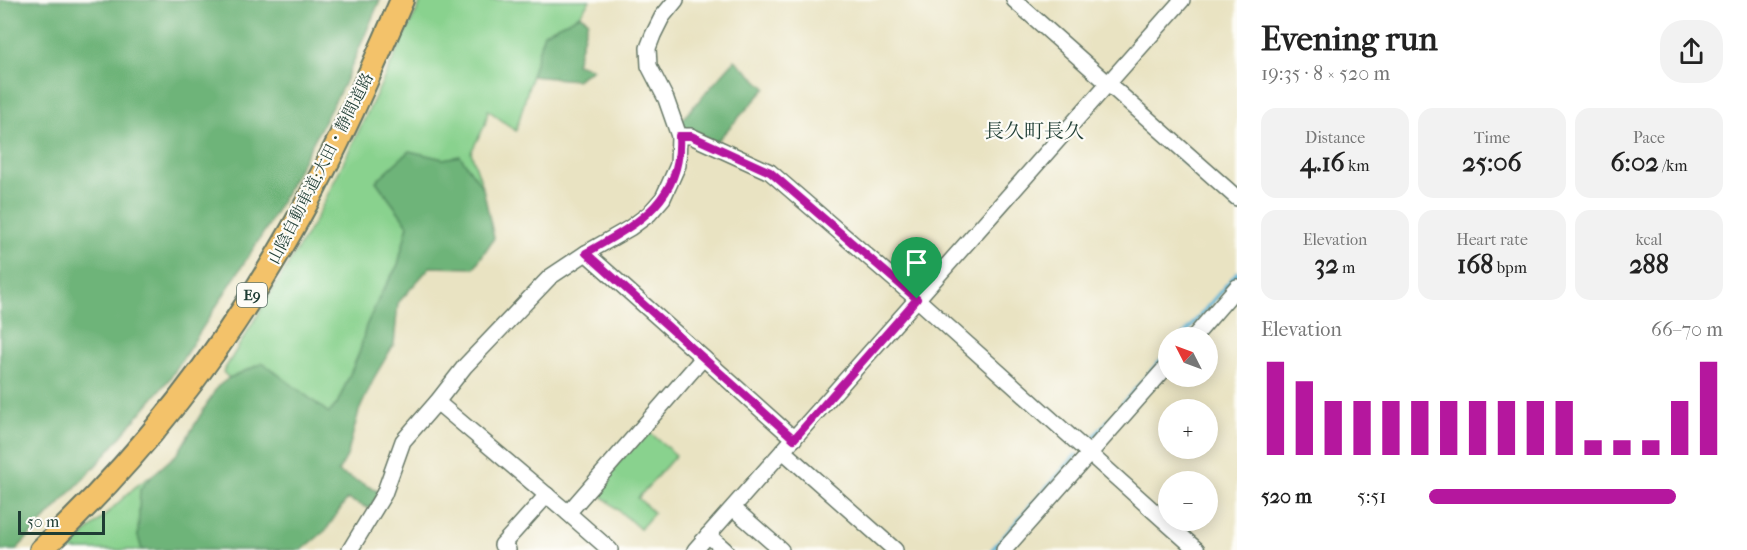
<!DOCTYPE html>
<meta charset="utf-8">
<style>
body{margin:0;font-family:"IM FELL French Canon","Noto Serif JP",serif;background:#f2f2f2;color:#222;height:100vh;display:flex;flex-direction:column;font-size:22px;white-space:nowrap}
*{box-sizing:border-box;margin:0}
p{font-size:20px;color:#767676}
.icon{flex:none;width:33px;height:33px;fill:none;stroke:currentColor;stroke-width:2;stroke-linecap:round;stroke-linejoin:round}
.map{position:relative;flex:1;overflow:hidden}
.sheet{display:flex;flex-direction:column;background:#fff;width:510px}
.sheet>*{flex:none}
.needle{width:39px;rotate:312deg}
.controls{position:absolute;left:1158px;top:327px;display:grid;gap:12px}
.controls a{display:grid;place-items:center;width:60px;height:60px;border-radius:50%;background:#fff;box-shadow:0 3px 15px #0003;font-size:30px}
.scale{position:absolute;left:18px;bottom:15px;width:87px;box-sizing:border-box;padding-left:6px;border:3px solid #1f3d34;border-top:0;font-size:16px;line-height:21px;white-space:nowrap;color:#1f3d34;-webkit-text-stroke:4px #fdfcf7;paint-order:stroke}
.pin{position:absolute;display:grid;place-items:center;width:51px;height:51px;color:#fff;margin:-62px -26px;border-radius:50% 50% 50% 0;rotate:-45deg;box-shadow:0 0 6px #0007}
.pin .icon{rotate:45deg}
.round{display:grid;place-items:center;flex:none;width:63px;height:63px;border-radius:24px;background:#f2f2f2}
.overview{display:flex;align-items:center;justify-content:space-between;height:102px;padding:0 24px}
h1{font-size:33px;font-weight:700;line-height:45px}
.stats{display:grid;grid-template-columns:repeat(3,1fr);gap:9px;height:102px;padding:6px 24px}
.stats div{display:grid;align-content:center;border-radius:15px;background:#f2f2f2;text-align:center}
.stats b{font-size:26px;font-weight:700}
.stats small{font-size:16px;font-weight:400}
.stats p{font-size:16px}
.chart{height:168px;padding:12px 24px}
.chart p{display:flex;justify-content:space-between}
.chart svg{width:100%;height:108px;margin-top:6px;stroke:#b5179e;stroke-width:6}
ul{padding:0 24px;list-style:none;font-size:20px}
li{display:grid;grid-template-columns:96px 72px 1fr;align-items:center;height:45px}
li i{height:15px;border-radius:8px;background:#b5179e}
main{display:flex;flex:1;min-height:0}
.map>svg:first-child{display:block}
</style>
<main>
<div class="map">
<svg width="1237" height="550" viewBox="0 0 1237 550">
<rect width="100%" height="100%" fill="#fdfcf7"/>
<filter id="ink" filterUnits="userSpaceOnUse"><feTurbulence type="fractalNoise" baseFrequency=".0167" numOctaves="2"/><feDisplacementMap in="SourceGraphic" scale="12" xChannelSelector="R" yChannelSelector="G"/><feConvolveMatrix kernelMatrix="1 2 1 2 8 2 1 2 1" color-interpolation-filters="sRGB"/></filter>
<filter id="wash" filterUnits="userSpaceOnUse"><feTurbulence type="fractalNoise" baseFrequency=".008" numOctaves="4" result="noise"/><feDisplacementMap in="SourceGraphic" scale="24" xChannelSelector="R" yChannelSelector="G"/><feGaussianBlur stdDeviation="1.35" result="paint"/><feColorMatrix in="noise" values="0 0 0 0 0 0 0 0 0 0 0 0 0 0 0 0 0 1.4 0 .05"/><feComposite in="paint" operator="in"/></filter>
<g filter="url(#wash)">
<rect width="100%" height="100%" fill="#e9e3c2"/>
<g fill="#89d28e" stroke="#548861" stroke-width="1.5">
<polygon points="422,0 590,0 580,15 544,33 516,131 488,110 485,125 471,152 483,188 460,156 443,159 409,151 376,181 408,225 398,265 382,292 366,326 360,351 337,404 329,413 263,363 229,378 223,372 316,219"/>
<polygon points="647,430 676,455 638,498 654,513 640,529 594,489"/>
<polygon points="155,473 140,490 138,536 142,550 68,550 135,487"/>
</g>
<g fill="#6eb479" stroke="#467856" stroke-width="1.5">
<polygon points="0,0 380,0 343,86 269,224 171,377 100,461 16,550 0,550"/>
<polygon points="580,15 588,20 576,64 593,69 576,80 531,76 544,33"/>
<polygon points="735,60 766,88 715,143 686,130 679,123"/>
<polygon points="409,151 443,159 460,156 483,188 494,238 474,268 430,267 398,303 394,344 375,376 359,411 347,456 338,472 380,492 370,509 347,499 326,530 302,550 142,550 138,536 140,489 155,473 178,453 217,387 229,378 263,363 329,413 337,404 360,351 366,326 382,292 398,265 408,225 376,181"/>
</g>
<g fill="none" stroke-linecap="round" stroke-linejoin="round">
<g stroke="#59b4d7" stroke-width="4">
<polyline points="1176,154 1237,209"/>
<polyline points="1181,338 1237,273"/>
<polyline points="1088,444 1168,352"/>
<polyline points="992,550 1076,455"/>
</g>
</g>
</g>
<g filter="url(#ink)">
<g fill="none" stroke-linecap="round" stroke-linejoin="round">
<g stroke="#676" stroke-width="18">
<g id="minor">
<polyline points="1014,0 1237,198"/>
<polyline points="679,136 691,136 770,172 917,299 1197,550"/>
<polyline points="586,253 794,439"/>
<polyline points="1193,338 1237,287"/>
<polyline points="437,402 568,513"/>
<polyline points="783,451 895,550"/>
<polyline points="733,508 781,550"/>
<polyline points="708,535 725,550"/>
<polyline points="350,550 384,494 403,441 437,402 465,366 550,277 586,253 630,228 649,214 663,198 678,165 679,136 666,99 649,66 648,48 653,35 662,17 676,0"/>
<polyline points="508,550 502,545 547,495"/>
<polyline points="610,550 568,513 703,358"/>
<polyline points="695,550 1182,0"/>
<polyline points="1004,550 1168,365"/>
</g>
</g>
<g stroke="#676" stroke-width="26">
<path id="highway" d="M41,550C136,462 218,357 283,245C329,167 366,83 402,0"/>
</g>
<use href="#minor" stroke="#fff" stroke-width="15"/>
<use href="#highway" stroke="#f3c26a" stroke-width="22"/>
</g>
</g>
<g fill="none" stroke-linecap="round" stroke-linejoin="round" filter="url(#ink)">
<g stroke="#fff" stroke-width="12">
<path id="route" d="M679,136H691L770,172L917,299L794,439L586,253C635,225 683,201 679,136Z"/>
</g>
<use href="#route" stroke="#b5179e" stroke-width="8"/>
</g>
<g text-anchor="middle" stroke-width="4.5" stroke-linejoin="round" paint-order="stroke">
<rect fill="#fdfcf7" stroke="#62766e" stroke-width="1.5" x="237" y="283" width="30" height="24" rx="4.5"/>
<g font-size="15" font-weight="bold" fill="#1f3d34">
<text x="252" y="300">E9</text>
</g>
<g font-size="16" fill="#1f3d34" stroke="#fdfcf7">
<text transform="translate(320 168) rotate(-63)" y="6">山陰自動車道;大田・静間道路</text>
</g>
<g font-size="20" fill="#1f3d34" stroke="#fdfcf7">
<text x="1034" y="138">長久町長久</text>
</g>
</g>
</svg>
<div class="controls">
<a><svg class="needle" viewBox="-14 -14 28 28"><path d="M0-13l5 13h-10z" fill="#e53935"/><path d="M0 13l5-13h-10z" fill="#767676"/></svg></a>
<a>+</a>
<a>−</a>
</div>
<div class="scale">50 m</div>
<div class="pin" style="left:917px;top:299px;background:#1e9e55"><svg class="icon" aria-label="arrive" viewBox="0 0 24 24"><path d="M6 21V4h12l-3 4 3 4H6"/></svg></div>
</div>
<section class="sheet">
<div class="overview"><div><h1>Evening run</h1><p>19:35 · 8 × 520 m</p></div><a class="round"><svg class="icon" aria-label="share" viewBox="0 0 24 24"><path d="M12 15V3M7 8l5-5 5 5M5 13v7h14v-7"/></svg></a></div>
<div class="stats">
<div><p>Distance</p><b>4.16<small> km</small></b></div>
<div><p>Time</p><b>25:06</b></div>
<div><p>Pace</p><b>6:02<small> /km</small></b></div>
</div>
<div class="stats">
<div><p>Elevation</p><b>32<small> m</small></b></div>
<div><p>Heart rate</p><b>168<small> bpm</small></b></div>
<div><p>kcal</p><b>288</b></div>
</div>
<div class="chart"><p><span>Elevation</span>66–70 m</p>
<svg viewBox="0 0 160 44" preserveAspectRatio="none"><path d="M5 44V6M15 44V14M25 44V22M35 44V22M45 44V22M55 44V22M65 44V22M75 44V22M85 44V22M95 44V22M105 44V22M115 44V38M125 44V38M135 44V38M145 44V22M155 44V6"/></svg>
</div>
<ul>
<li><b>520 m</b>5:51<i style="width:84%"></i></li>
</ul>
</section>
</main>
